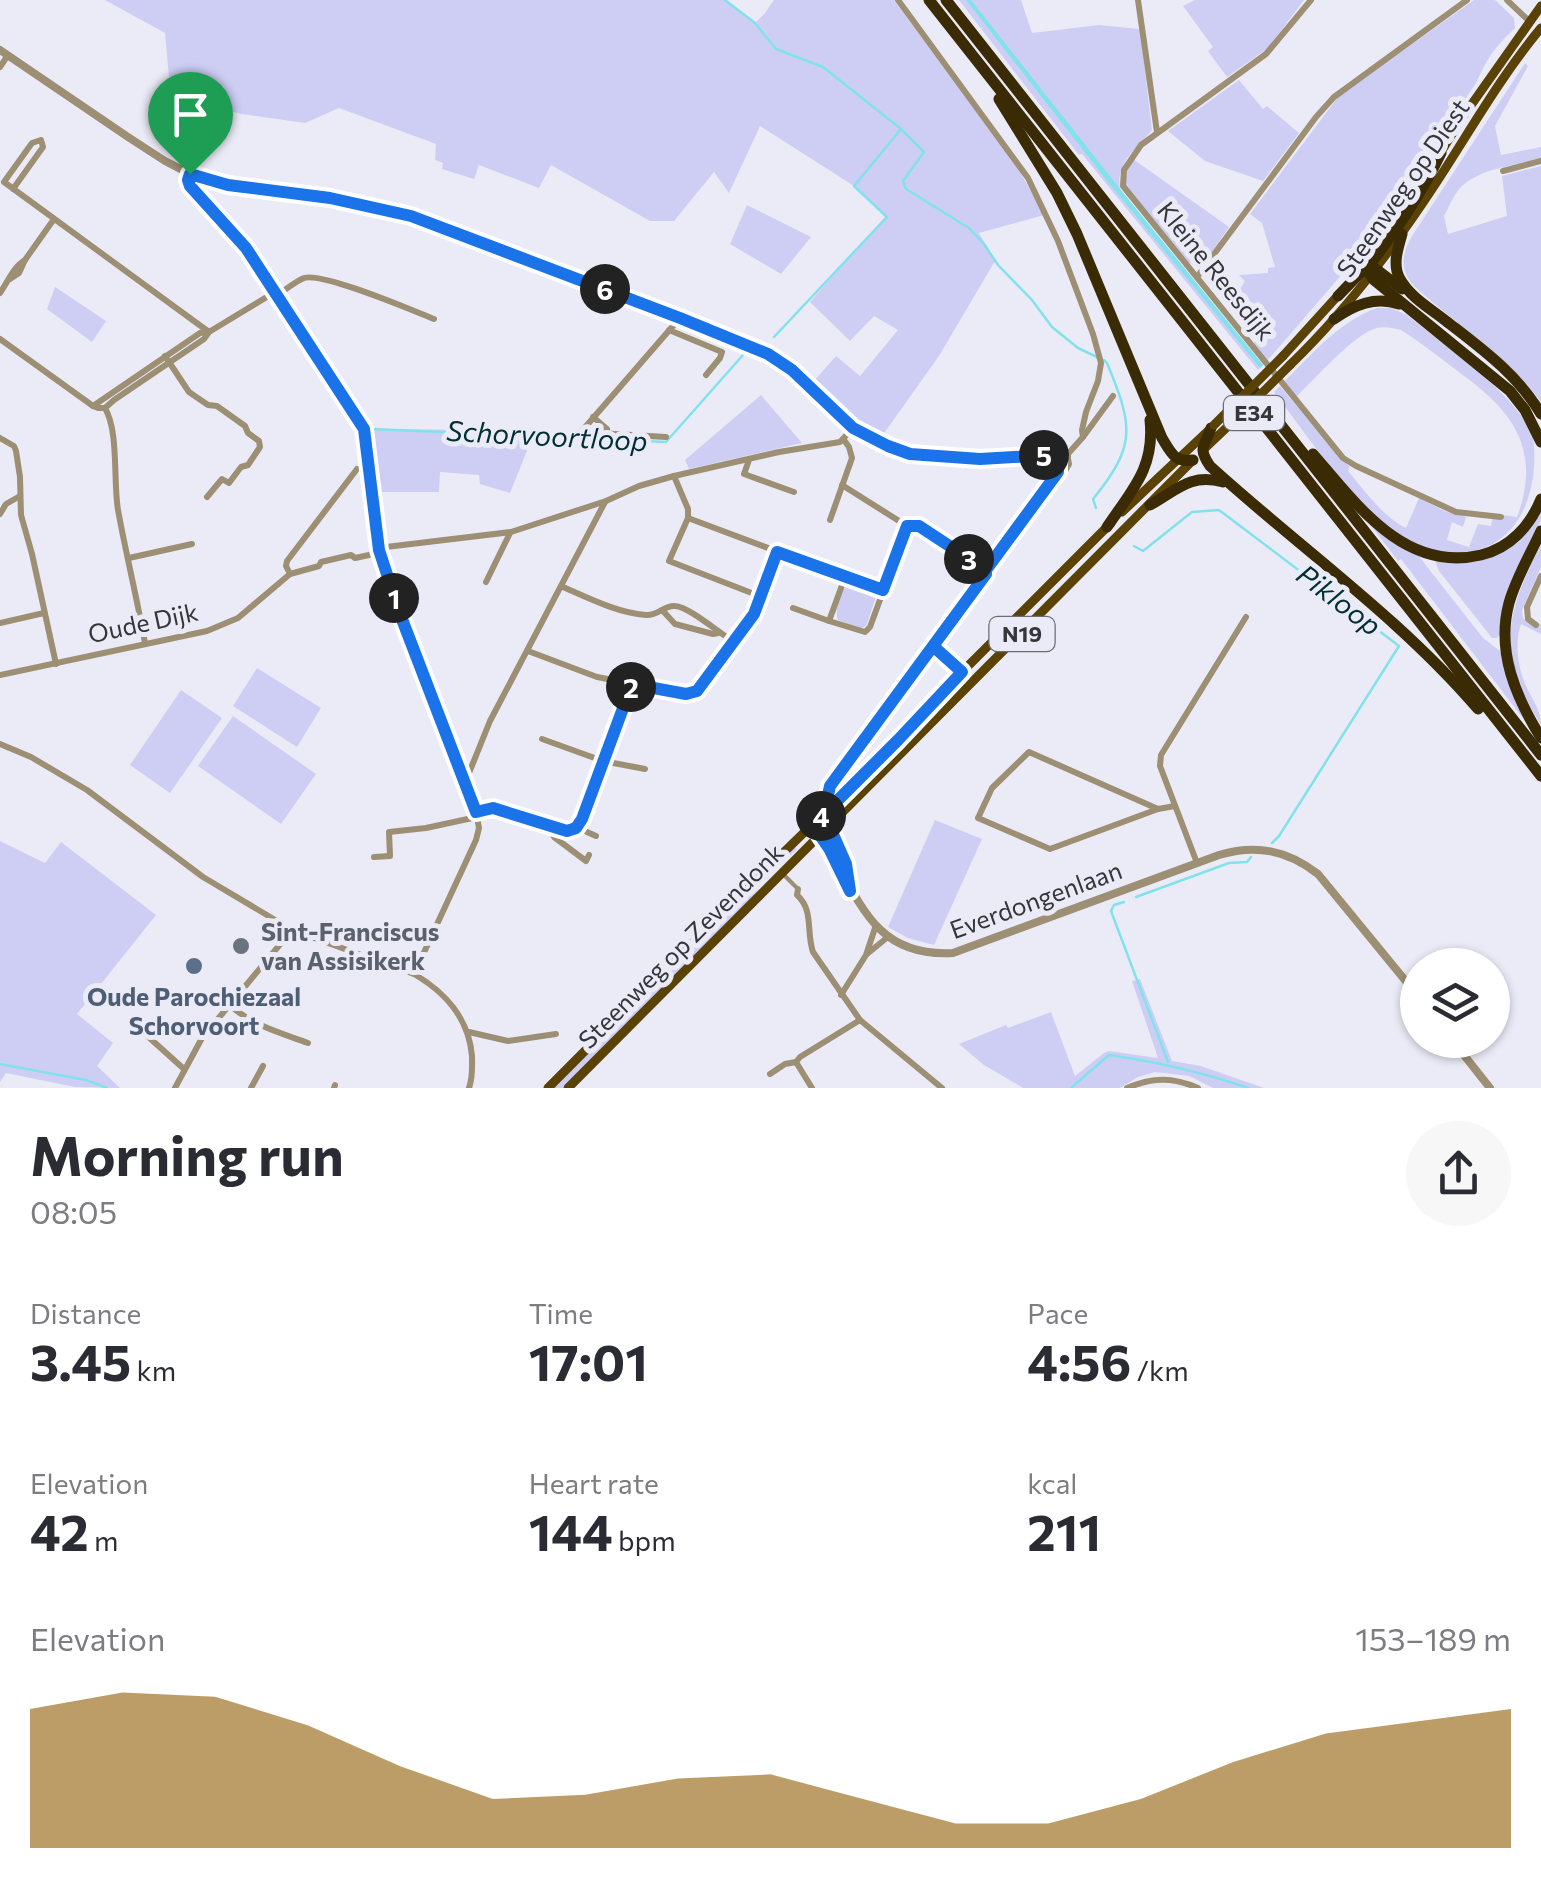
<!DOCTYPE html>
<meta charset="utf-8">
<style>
body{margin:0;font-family:Commissioner,sans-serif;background:#f7f7f7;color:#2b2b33;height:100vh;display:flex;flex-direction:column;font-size:38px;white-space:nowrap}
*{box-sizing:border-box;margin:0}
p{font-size:32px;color:#7c7c81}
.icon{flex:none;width:55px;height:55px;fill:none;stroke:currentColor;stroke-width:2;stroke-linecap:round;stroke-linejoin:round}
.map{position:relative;height:1088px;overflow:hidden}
.side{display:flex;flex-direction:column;background:#fff;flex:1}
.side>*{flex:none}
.tools{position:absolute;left:1400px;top:948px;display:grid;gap:20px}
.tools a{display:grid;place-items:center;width:110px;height:110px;border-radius:50%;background:#fff;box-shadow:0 2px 8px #0004;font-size:50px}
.pin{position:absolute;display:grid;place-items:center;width:85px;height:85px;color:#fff;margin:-102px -42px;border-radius:50% 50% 50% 0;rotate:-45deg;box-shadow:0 0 10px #0007}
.pin .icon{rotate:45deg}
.km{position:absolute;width:50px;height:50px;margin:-25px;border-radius:50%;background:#222;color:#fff;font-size:28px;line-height:50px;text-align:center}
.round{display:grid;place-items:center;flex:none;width:105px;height:105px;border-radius:52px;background:#f7f7f7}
.overview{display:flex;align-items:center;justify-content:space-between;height:170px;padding:0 30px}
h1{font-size:55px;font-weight:700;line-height:75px}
.figures{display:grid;grid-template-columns:repeat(3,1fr);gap:15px;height:170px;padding:10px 30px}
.figures div{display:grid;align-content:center}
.figures b{font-size:50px;font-weight:700}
.figures small{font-size:28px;font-weight:400}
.figures p{font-size:28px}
.chart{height:280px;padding:20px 30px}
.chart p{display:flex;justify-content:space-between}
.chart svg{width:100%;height:180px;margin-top:10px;fill:#a27427;opacity:.7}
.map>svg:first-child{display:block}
</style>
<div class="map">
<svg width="1541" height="1088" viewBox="0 0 1541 1088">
<rect width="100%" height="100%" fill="#ebebf7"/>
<g fill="#cecef5">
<polygon points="105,0 725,0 755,23 765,13 774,0 894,0 1019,170 1044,215 979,233 995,261 939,356 882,436 857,422 813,382 836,356 860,376 898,330 874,316 850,341 810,302 886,216 854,186 760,126 729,193 714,172 674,221 650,221 551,165 539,188 479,165 474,179 442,169 443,163 435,160 436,144 339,108 305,123 242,114 171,98 165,33"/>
<path d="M959,0H1021L1032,33L1099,25L1140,29L1152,130C1138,148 1115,162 1120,189L1263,365L1258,370L1082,154L1079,155Z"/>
<polygon points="1195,0 1304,0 1268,48 1227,77 1208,51 1213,47 1183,6"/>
<path d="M1474,0H1495L1514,18L1515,28C1494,48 1488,57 1476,83L1369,243L1266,362L1253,344L1267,330L1233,300L1245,281L1239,275L1268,273V268L1275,267L1262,223L1250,214L1338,97Z"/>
<path d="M1525,63L1528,66L1495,126L1501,155L1541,147V159C1516,165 1481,168 1461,187C1454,194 1449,207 1444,216L1448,234L1507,216L1502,176L1541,166V402C1506,354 1456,325 1413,285C1399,268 1402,254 1412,236Z"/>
<polygon points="1239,80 1263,109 1267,106 1299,133 1263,181 1205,161 1168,131"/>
<polygon points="1133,159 1229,227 1205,262 1196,266 1187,262 1125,187 1126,173"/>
<polygon points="747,205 811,237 781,274 730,244"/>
<polygon points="55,287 106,321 92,342 47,309"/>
<path d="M1377,308H1391L1407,315C1445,346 1513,391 1533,435C1541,497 1515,556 1450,553C1434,552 1413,544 1400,535C1355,508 1307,435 1274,392L1280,386L1341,459L1350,467L1348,471C1365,491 1382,516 1406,528L1419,498L1447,512L1466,517L1463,527L1452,522L1447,540L1469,547L1478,524L1491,526L1493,514L1517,517C1541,452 1515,413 1464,376C1443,360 1423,344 1401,330C1393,328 1385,326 1377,328C1355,333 1314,380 1296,397L1284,382C1311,355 1338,322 1377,308Z"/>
<polygon points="761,395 802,443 689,469 685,460"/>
<polygon points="372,429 503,430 533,436 510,493 480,484 479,475 440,472 439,492 378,492"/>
<path d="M1541,508V520L1515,575L1501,632L1497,638H1492L1439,571L1435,561C1485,570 1517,551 1541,508Z"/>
<polygon points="1369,523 1418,555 1483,638 1500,651 1527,719 1525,721 1401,559 1398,561"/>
<path d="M1541,545V567L1522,610L1523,618L1529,623L1541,624V634L1521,624C1514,644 1518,669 1527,688C1533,701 1541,710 1541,725C1497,654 1504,616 1541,545Z"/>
<path d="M848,584L872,592L876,597L866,626L860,629L838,620C834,610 840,592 848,584Z"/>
<polygon points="257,668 321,708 297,747 233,706"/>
<polygon points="181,690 222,718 170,793 130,765"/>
<polygon points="233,716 316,774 281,824 198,766"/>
<polygon points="935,820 982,839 934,945 908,938 888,927"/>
<polygon points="0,841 45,863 61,842 156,915 77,1014 113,1043 97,1066 120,1088 75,1087 6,1073 0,1082"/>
<polygon points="794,847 797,849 759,887 752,899 562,1088 553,1088"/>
<polygon points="1140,979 1172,1061 1201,1066 1264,1088 1213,1088 1189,1076 1155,1072 1138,1077 1120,1088 1023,1088 984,1065 959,1044 1006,1025 1008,1028 1051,1012 1075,1076 1104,1053 1109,1051 1158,1058 1132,981"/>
</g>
<polygon fill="#81e2ec" points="966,0 971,0 1120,189 1263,365 1260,368 1108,182"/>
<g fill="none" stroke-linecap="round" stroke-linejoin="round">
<g stroke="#81e2ec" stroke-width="2.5">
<polyline points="725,0 755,23 776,49 823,67 901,129 924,152 903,181 906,189 969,228 984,244 998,265 1032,300 1052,327 1078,348 1097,357"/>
<polyline points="774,337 887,217 854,186 901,129"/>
<polyline points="372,429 666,442 743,355"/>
<path d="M1096,508L1093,499C1137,445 1133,426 1107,363L1104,360"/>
<polyline points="1134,546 1143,551 1192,512 1219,510 1399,646 1279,836 1272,843"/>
<polyline points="1136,897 1229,863 1247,862 1251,857"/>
<polyline points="1124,902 1114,905 1111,911 1168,1062"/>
<polyline points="0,1064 86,1080 107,1088"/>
<path d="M1071,1088L1109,1055C1157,1062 1202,1072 1248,1088"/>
</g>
<polyline stroke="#9c8f73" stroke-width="4" points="783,874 798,889"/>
<g stroke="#9c8f73" stroke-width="6">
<polyline points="898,0 1028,178 1058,241 1093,334 1101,363 1098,381 1086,412 1082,430 1083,437"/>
<polyline points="1138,0 1157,132"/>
<polyline points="1311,0 1266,54 1141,145 1124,170 1123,186 1343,458 1356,466 1456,512 1501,517"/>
<polyline points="1507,0 1529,21"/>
<polyline points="0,67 8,55"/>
<polyline points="1503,171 1541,161"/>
<polyline points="190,174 188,180 190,186 246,248 365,429 379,550 400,614 477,817 479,828 476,840 414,974"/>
<polyline points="13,189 43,147 41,140 32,143 4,182 209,332"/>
<polyline points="1197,277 1316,117 1334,97 1467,0"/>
<polyline points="10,279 19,273 25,260"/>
<path d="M0,293C8,282 13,267 25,260L54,219"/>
<path d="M277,295C286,290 294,282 304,278C323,272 411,310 434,319"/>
<polyline points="669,330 722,352 720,358 706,375"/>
<polyline points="0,339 93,406 98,408 105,408"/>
<polyline points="165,356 189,392 208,405 217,406 245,426 248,433 259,441 260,447 248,465 241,467 229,483 222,479 207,497"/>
<polyline points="93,406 200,333 209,332 275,292"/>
<polyline points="593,417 607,429"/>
<polyline points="666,437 581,432 679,319"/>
<polyline points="0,438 14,446 16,451 20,477 21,515 32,554 56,664"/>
<polyline points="1067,455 1083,437 1113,396"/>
<polyline points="749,460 744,474 794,492"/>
<polyline points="674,476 688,509 688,518 669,561 762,597"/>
<polyline points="842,485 907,526 870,627 865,632 829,621 845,577"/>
<polyline points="0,514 6,504 20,496"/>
<polyline points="688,518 883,591"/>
<polyline points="830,520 852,458 849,447 844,440"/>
<polyline points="907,526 919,525 986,570"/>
<polyline points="129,558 192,544"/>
<polyline points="290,574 286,566 287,561 357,469"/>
<polyline points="486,582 510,533"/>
<path d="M563,587C588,598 618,613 646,615C658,616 664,605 675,606C690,607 721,635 736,643"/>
<polyline points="793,608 829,621"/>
<polyline points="663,611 675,624 713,634 718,633"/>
<polyline points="0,623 44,613"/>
<polyline points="1536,625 1528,619 1527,607 1541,576"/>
<path d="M145,643C137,598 126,554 118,510C113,480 119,432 105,408L114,400L204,339L209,332"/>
<polyline points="528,651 597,677 687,694 697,691 736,643 755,614 777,552"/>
<polyline points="0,675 207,631 238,618 290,574 319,566 321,562 351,555 355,558 369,555 386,547 511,532 606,501 639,486 674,476 779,452 840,442 853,428"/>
<polyline points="542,739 603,761 645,769"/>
<path d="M0,744L31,757L87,790L203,877L292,930L414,974C445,992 469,1019 472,1056C472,1068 473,1077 469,1088"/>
<polyline points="463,778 469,773 490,721 605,502"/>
<polyline points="1158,809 1029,752 992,788 978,818 1050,849 1158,809 1175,806"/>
<polyline points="476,812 493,808 567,831 573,830 582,819 632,685"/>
<polyline points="576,827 596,836"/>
<polyline points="554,828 552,833 554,837 586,861 589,855"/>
<polyline points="374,857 390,856 389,832 426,828 477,817"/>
<polyline points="1197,863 1160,766 1161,755 1246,617"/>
<path d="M798,889L797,895C814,910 806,932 813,952L860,1020L942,1088"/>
<polyline points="867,954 889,936"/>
<polyline points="841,995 866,955 876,925"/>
<path d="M230,1005C251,1025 281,1033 308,1043"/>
<polyline points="134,1024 184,1069"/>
<polyline points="469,1032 508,1041 556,1034"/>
<polyline points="770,1074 785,1064 796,1062"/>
<polyline points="175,1088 202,1038 292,930"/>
<polyline points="251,1088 263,1066"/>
<polyline points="334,1088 335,1085"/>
<polyline points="812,1088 796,1062 800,1057 860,1020"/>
<path d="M1127,1088C1153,1077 1173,1077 1198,1088"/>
</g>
<g stroke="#9c8f73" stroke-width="8">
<path d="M0,50L128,137L165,161L190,174L227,185L330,198L411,216L746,344C763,352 779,360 793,371C832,404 858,442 911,454C943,461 979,459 1011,458C1027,457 1043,454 1057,456L1063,452L1067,455V459"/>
<path d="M1067,459L1068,464L1065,469L1058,472L882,716L817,803C807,833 822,834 835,858C863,912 882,957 953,953L1219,855C1256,844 1287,850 1318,874L1418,996"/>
<polyline points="933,646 962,672"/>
<polyline points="829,791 824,813 845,864 848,876"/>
<polyline points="1452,1040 1490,1088"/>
</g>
<g stroke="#594203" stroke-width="9">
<polyline points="1438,157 1462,118 1541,6"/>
<polyline points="1357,271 1388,231"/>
<polyline points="1283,356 1342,291"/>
<path d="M1290,365C1345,312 1392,250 1434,186C1469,133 1500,77 1541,28"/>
<polyline points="1204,449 1242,413"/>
<polyline points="1122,512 1209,430"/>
<polyline points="548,1088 744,891 899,740 962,672 1111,523"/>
<polyline points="568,1088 1193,460"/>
</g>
<g stroke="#3a2b05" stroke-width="11">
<polyline points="929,0 1541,776"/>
<polyline points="946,0 1541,755"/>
<path d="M999,99L1057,193L1077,234L1162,438C1171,453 1175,463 1193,460"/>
<path d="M1402,234C1398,248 1392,265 1400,279C1410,297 1431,309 1446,321C1482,349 1517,374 1541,414"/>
<polyline points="1368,267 1368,272 1374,280 1510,391 1525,410 1541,442"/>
<polyline points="1368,267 1376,269 1402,289"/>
<path d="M1338,296L1364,269L1368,267C1396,230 1421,195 1441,153"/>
<path d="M1334,319C1354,305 1375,296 1399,304"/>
<path d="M1211,428C1205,446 1197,447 1210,466C1299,547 1399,617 1478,709"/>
<path d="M1313,454C1357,505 1405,573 1481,555C1510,548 1530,526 1541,499"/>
<path d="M1150,505C1177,490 1190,473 1223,482"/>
<path d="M1107,527C1132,490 1155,468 1150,420"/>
<path d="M1541,531C1530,555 1516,578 1509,603C1496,652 1516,697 1541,738"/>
</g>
<g stroke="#594203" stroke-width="9">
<polyline points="1242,413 1290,365"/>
<polyline points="1214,425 1283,356"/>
</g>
</g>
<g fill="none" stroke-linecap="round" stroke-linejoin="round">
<g stroke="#fff" stroke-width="20">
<polyline id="route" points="190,174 188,180 190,186 246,248 364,429 379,550 400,614 476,812 493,808 567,831 576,828 582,819 632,684 686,694 697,691 754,614 777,552 883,590 907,526 919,526 986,570 986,574 830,786 824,814 846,864 850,891 830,850 813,825 898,740 962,672 933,646 986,574 986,570 1058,472 1058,456 1050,455 980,459 910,454 888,446 853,428 792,370 768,354 680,318 411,216 330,198 228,185 190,174"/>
</g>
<use href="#route" stroke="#1a73e8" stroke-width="12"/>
</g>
<circle fill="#6b7280" stroke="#ebebf7" stroke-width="4" cx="241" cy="946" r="10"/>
<circle fill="#5c6f8a" stroke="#ebebf7" stroke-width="4" cx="194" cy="966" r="10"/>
<g text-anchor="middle" stroke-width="10" stroke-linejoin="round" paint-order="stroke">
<g fill="#ebebf7" stroke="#6c6c73" stroke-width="2.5">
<rect x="1224" y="396" width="60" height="34" rx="8"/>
<rect x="989.5" y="617" width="65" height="34" rx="8"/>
</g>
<g font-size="22" font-weight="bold" fill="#35353a">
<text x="1254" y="421">E34</text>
<text x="1022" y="642">N19</text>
</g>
<g font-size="25" fill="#35353a" stroke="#ebebf7">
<text transform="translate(1403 188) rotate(-55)" y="9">Steenweg op Diest</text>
<text transform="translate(1216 271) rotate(51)" y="9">Kleine Reesdijk</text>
<text transform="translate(143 623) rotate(-12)" y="9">Oude Dijk</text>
<text transform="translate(1036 900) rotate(-20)" y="9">Everdongenlaan</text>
<text transform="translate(681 946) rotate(-45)" y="9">Steenweg op Zevendonk</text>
</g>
<g font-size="25" font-weight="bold" fill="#5b616d" stroke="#ebebf7" text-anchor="start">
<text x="261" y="941">Sint-Franciscus<tspan x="261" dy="29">van Assisikerk</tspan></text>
</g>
<g font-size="25" font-weight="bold" fill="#4e5e75" stroke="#ebebf7">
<text x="194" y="1006">Oude Parochiezaal<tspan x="194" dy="29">Schorvoort</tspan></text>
</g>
<g font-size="28" font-style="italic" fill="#003034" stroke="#ebebf7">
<text transform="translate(547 436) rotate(3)" y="10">Schorvoortloop</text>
<text transform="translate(1339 600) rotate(37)" y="10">Pikloop</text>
</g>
</g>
</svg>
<div class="tools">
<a><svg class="icon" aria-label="layers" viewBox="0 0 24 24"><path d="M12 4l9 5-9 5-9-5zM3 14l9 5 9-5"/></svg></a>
</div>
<div class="pin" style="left:190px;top:174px;background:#1e9e55"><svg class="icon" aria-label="arrive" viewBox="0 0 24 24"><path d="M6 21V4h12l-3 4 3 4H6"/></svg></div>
<b class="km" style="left:394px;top:598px">1</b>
<b class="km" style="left:631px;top:687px">2</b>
<b class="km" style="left:969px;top:559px">3</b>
<b class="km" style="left:821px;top:816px">4</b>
<b class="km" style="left:1044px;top:455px">5</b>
<b class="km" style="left:605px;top:289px">6</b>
</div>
<section class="side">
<div class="overview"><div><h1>Morning run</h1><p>08:05</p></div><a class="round"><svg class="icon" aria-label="share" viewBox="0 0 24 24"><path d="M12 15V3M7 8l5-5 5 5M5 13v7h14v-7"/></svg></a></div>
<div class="figures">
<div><p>Distance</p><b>3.45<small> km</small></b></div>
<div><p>Time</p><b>17:01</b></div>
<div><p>Pace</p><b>4:56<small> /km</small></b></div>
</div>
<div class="figures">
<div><p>Elevation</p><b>42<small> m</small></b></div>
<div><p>Heart rate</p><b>144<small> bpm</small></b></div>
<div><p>kcal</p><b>211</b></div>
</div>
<div class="chart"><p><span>Elevation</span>153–189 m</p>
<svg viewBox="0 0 160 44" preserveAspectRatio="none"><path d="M0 44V10L10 6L20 7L30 14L40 24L50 32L60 31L70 27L80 26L90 32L100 38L110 38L120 32L130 23L140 16L150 13L160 10V44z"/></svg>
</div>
</section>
